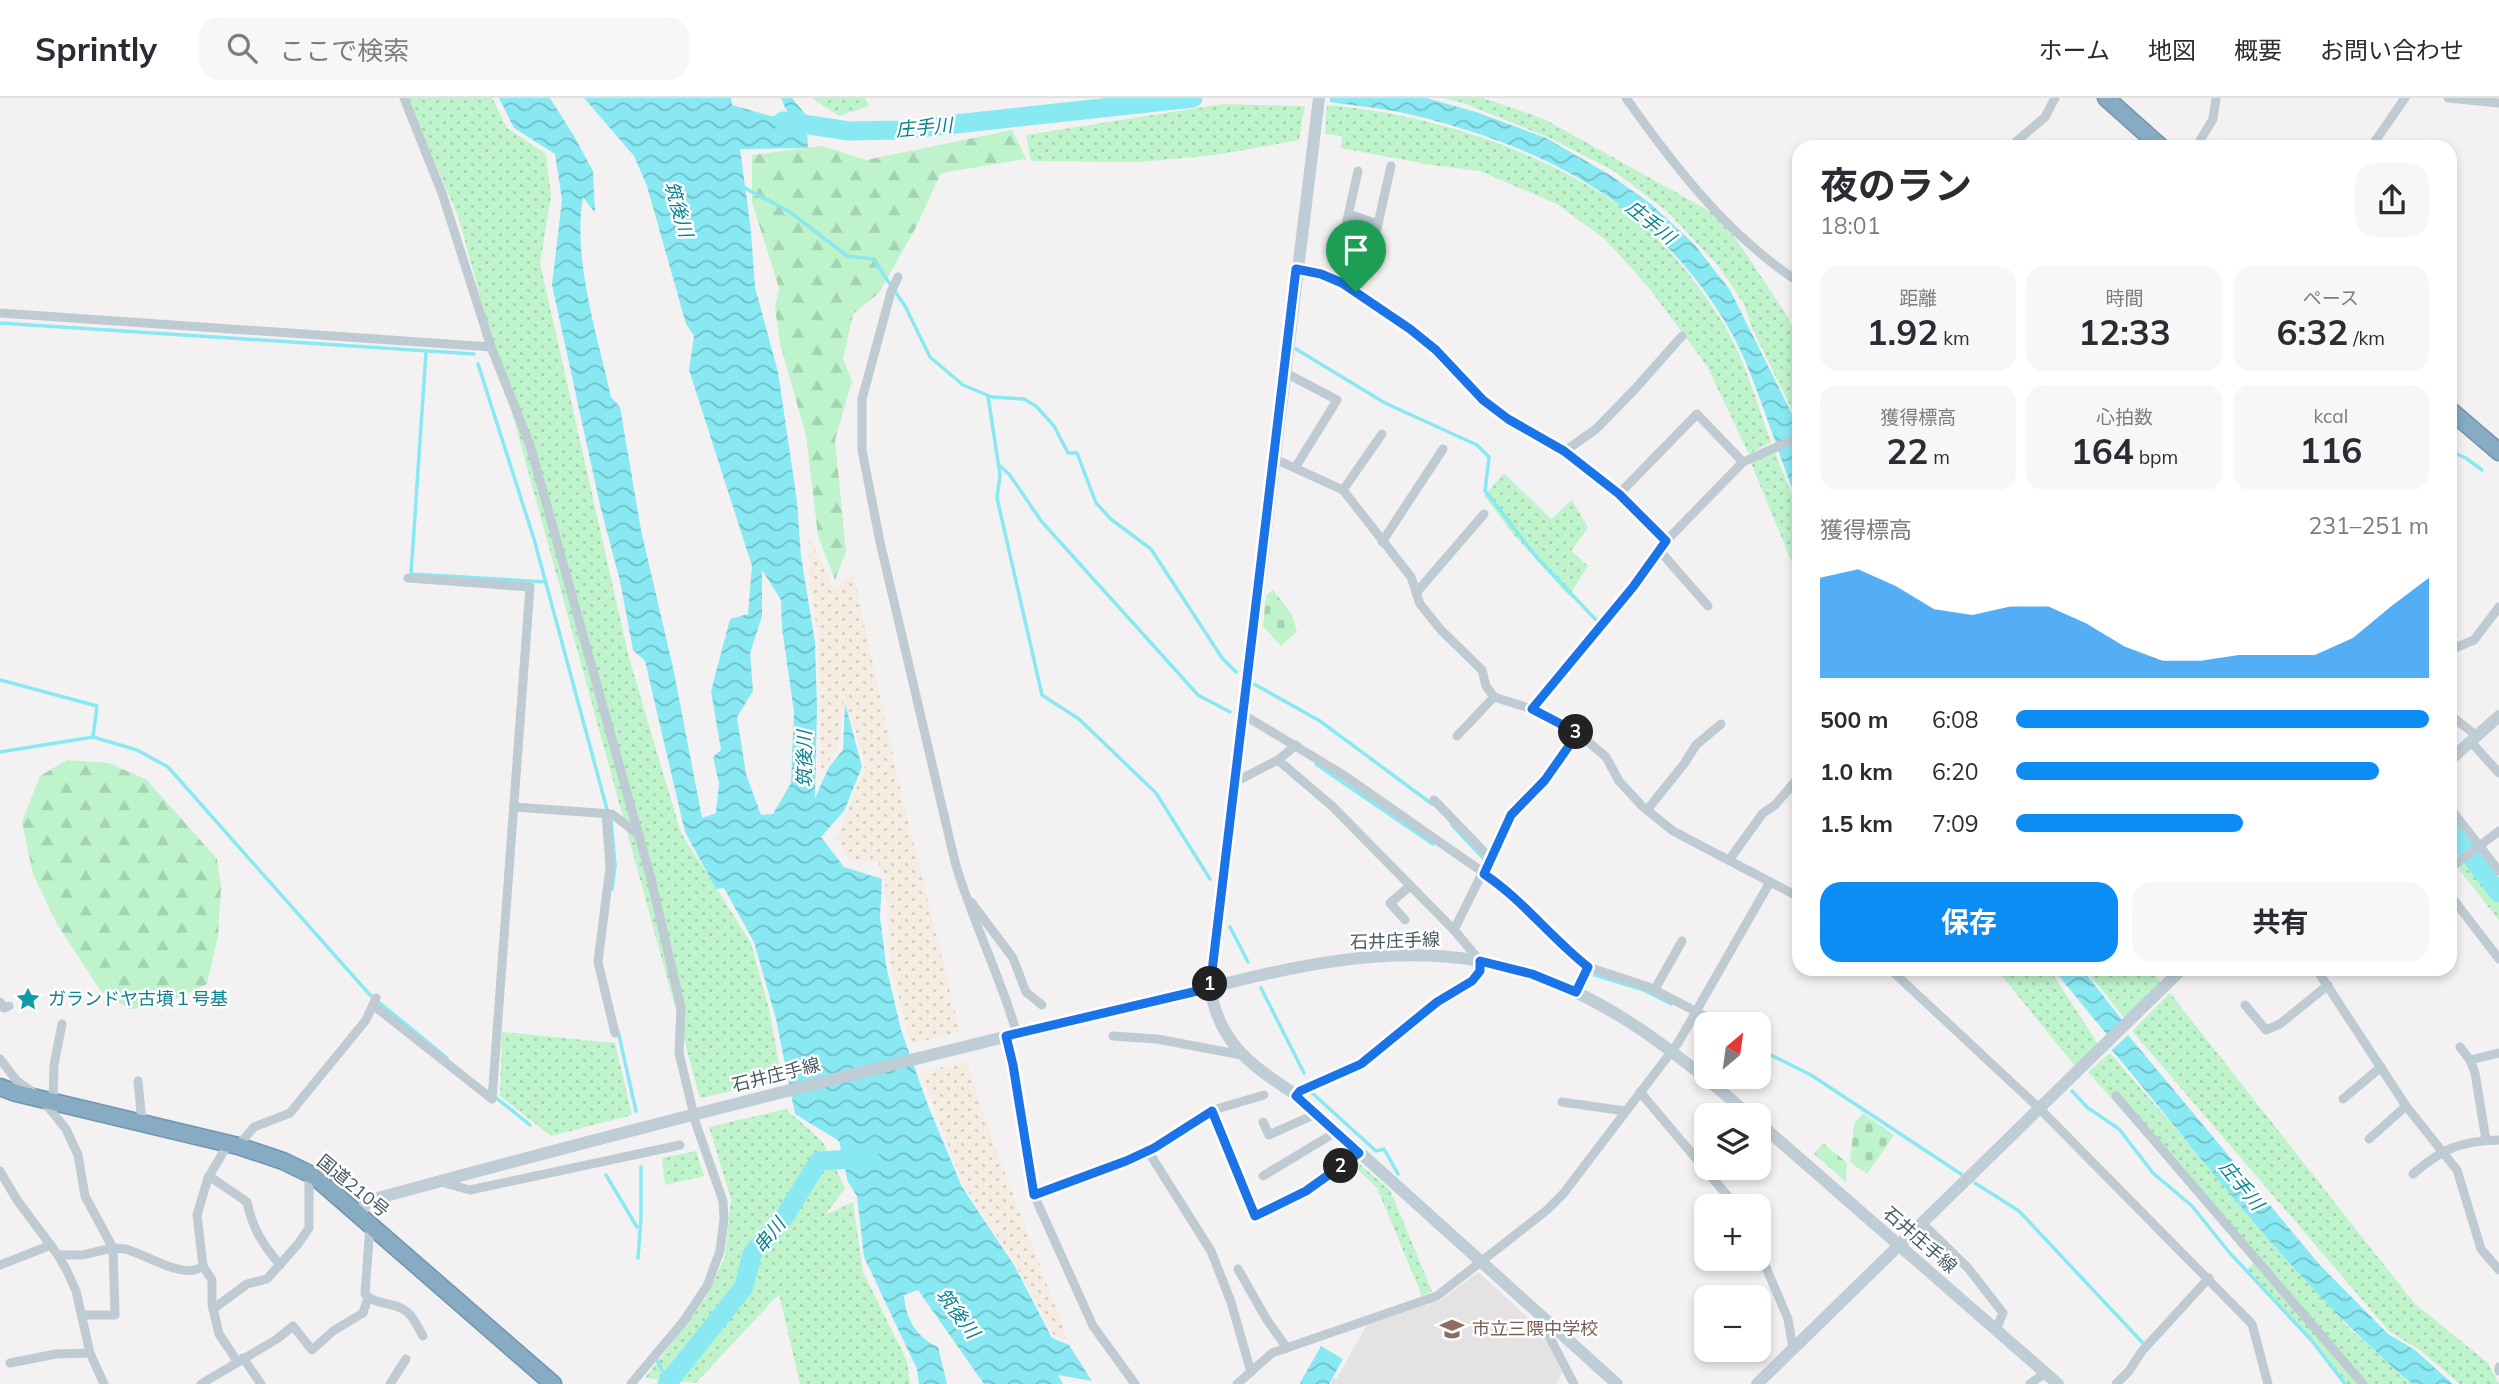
<!DOCTYPE html>
<html lang="ja">
<meta charset="utf-8">
<style>
body{margin:0;font-family:Mulish,"Noto Sans JP",sans-serif;background:#f7f7f7;color:#2b2b33;height:100vh;display:flex;flex-direction:column;font-size:26px;white-space:nowrap}
*{box-sizing:border-box;margin:0}
p{font-size:23px;color:#7c7c81}
.icon{flex:none;width:38px;height:38px;fill:none;stroke:currentColor;stroke-width:2;stroke-linecap:round;stroke-linejoin:round}
.map{position:relative;flex:1;overflow:hidden}
.drawer{position:absolute;left:1792px;top:42px;width:665px;height:836px;display:flex;flex-direction:column;background:#fff;border-radius:21px;box-shadow:0 4px 10px #0003}
.drawer>*{flex:none}
.needle{width:46px;rotate:29deg}
.controls{position:absolute;left:1694px;top:914px;display:grid;gap:14px}
.controls a{display:grid;place-items:center;width:77px;height:77px;border-radius:14px;background:#fff;box-shadow:0 4px 10px #0003;font-size:35px}
.pin{position:absolute;display:grid;place-items:center;width:60px;height:60px;color:#fff;margin:-72px -30px;border-radius:50% 50% 50% 0;rotate:-45deg;box-shadow:0 0 7px #0007}
.pin .icon{rotate:45deg}
.km{position:absolute;width:35px;height:35px;margin:-18px;border-radius:50%;background:#222;color:#fff;font-size:19px;line-height:35px;text-align:center}
.round{display:grid;place-items:center;flex:none;width:74px;height:74px;border-radius:21px;background:#f7f7f7}
.head{display:flex;align-items:center;justify-content:space-between;height:119px;padding:0 28px}
h1{font-size:38px;font-weight:700;line-height:52px}
.metrics{display:grid;grid-template-columns:repeat(3,1fr);gap:10px;height:119px;padding:7px 28px}
.metrics div{display:grid;align-content:center;border-radius:18px;background:#f7f7f7;text-align:center}
.metrics b{font-size:35px;font-weight:700}
.metrics small{font-size:19px;font-weight:400}
.metrics p{font-size:19px}
.chart{height:196px;padding:14px 28px}
.chart p{display:flex;justify-content:space-between}
.chart svg{width:100%;height:126px;margin-top:7px;fill:#0c8df3;opacity:.7}
.primary-button{display:flex;gap:14px;margin-top:auto;padding:14px 28px}
.primary-button a{flex:1;height:80px;border-radius:21px;background:#0c8df3;color:#fff;font-size:28px;font-weight:700;line-height:80px;text-align:center}
.primary-button a+a{background:#f7f7f7;color:#2b2b33}
ul{padding:0 28px;list-style:none;font-size:23px}
li{display:grid;grid-template-columns:112px 84px 1fr;align-items:center;height:52px}
li i{height:18px;border-radius:9px;background:#0c8df3}
header{display:flex;align-items:center;gap:42px;box-sizing:border-box;height:98px;padding:0 35px;background:#fff;border-bottom:2px solid #e1e1e2}
header strong{font-size:33px}
nav{display:flex;gap:38px;margin-inline-start:auto;font-size:24px}
.search{width:490px;height:63px;background:#f7f7f7;display:flex;align-items:center;gap:18px;box-sizing:border-box;padding:0 24px;border-radius:21px;color:#7c7c81;font-size:26px}
.map>svg:first-child{display:block}
</style>
<header>
<strong>Sprintly</strong>
<div class="search"><svg class="icon" aria-label="search" viewBox="0 0 24 24"><circle cx="10" cy="10" r="6"/><path d="M15 15l6 6"/></svg>ここで検索</div>
<nav><a>ホーム</a><a>地図</a><a>概要</a><a>お問い合わせ</a></nav>
</header>
<div class="map">
<svg width="2499" height="1286" viewBox="0 0 2499 1286">
<defs>
<pattern id="grass-dots" width="8" height="8" patternUnits="userSpaceOnUse" patternTransform="scale(1.75)"><rect width="8" height="8" fill="#bef3cc"/><path d="M2 2h.1M6 6h.1" fill="none" stroke="#a5d2b2" stroke-width="1.8" stroke-linecap="round"/></pattern>
<pattern id="forest-firs" width="22" height="20" patternUnits="userSpaceOnUse" patternTransform="scale(1.75)"><rect width="22" height="20" fill="#bef3cc"/><path d="M5 1l3.5 6h-7zM16 11l3.5 6h-7z" fill="#a5d2b2"/></pattern>
<pattern id="sand-dots" width="8" height="8" patternUnits="userSpaceOnUse" patternTransform="scale(1.75)"><rect width="8" height="8" fill="#f5ede2"/><path d="M2 2h.1M6 6h.1" fill="none" stroke="#d4cdc4" stroke-width="1.8" stroke-linecap="round"/></pattern>
<pattern id="cemetery-stones" width="16" height="16" patternUnits="userSpaceOnUse" patternTransform="scale(1.75)"><rect width="16" height="16" fill="#bef3cc"/><path d="M2 7V4a2 2 0 0 1 4 0v3zM10 15v-3a2 2 0 0 1 4 0v3z" fill="#a5d2b2"/></pattern>
<pattern id="water-waves" width="16" height="10" patternUnits="userSpaceOnUse" patternTransform="scale(1.75)"><rect width="16" height="10" fill="#88e9f3"/><path d="M0 5q4-4 8 0t8 0" fill="none" stroke="#71c0c8"/></pattern>
</defs>
<rect width="100%" height="100%" fill="#f4f1f2"/>
<polygon fill="#e5e2e4" points="1478,1174 1545,1235 1563,1273 1556,1286 1330,1286 1333,1280 1337,1280 1367,1227 1441,1202"/>
<g fill="url(#grass-dots)">
<polygon points="408,0 492,0 507,30 546,56 551,99 540,165 629,560 681,735 751,845 769,911 782,982 700,1000 459,121"/>
<polygon points="812,0 865,0 869,8 839,18"/>
<polygon points="1443,0 1483,0 1544,21 1713,115 1736,141 1786,216 1799,244 1799,326 1751,228 1744,206 1720,170 1668,114 1614,73 1550,40 1463,5"/>
<polygon points="1223,6 1305,8 1299,42 1216,57 1138,64 1031,63 1026,37"/>
<path d="M1327,7C1430,16 1536,50 1622,109C1660,136 1702,190 1726,230C1746,265 1757,306 1771,344L1749,356L1707,268L1649,190L1606,142L1557,106L1480,73L1432,67L1341,50L1342,38L1325,36Z"/>
<polygon points="1775,354 1799,417 1799,482 1751,365"/>
<polygon points="1504,375 1551,421 1572,402 1588,430 1571,453 1588,468 1569,498 1514,437 1484,398"/>
<polygon points="2466,763 2499,805 2499,822 2457,769"/>
<polygon points="2003,872 2050,872 2098,946 2075,968 2002,878"/>
<polygon points="2086,872 2150,872 2161,884 2125,921"/>
<polygon points="2170,895 2414,1205 2488,1265 2499,1286 2460,1286 2421,1253 2389,1233 2132,933"/>
<polygon points="502,934 615,945 632,1017 551,1038 500,998"/>
<polygon points="2110,955 2350,1231 2411,1286 2365,1286 2088,974"/>
<polygon points="786,1011 823,1044 845,1090 825,1117 853,1104 863,1174 907,1263 910,1286 800,1286 779,1196 696,1285 645,1280 705,1201 725,1159 731,1101 709,1029"/>
<polygon points="696,1053 704,1078 665,1087 662,1060"/>
<polygon points="1357,1064 1390,1092 1432,1193 1422,1198 1377,1090 1353,1067"/>
<polygon points="2255,1164 2359,1286 2347,1286 2317,1247 2247,1171"/>
</g>
<g fill="url(#forest-firs)">
<polygon points="1012,32 1026,61 941,75 916,129 879,195 853,216 843,261 852,283 835,342 846,454 835,482 818,438 806,338 780,245 775,210 779,190 752,104 752,57 822,48 866,62"/>
<polygon points="67,662 109,665 147,682 217,761 221,788 218,838 207,886 160,908 129,911 100,892 57,826 33,776 22,724 40,678"/>
</g>
<g fill="url(#sand-dots)">
<polygon points="809,439 834,491 853,476 900,689 960,934 911,946 891,869 885,781 878,764 851,762 836,742 866,666 844,600 839,649 821,673 818,536 810,489"/>
<polygon points="966,963 995,1049 1068,1242 1054,1238 1014,1164 963,1086 921,975"/>
</g>
<g fill="url(#cemetery-stones)">
<polygon points="1273,492 1292,517 1297,533 1281,548 1263,528 1266,497"/>
<polygon points="1863,1015 1894,1037 1867,1076 1850,1064 1854,1026"/>
<polygon points="1823,1045 1847,1065 1846,1084 1814,1056"/>
</g>
<g fill="url(#water-waves)" fill-rule="evenodd">
<path d="M499,0H550L574,38L593,73L595,115L583,99C572,162 598,238 611,299L620,309L641,432L674,574L702,720L716,715L719,685L713,659L721,652L711,593L730,521L748,516L752,468L689,272L694,238L686,226L647,88L634,58L584,0H731L732,7L771,18H789L781,0H792L806,17L808,50L740,51L751,133L755,189L778,274L797,403L801,458L815,544L817,608L815,700L829,669L843,652L845,605L862,669L844,713L821,739L844,769L882,781L880,818L886,867L901,932L929,1010L962,1089L1014,1167L1052,1240L1069,1247L1092,1283L1058,1277L1063,1286H984L918,1192L904,1197C905,1220 917,1240 938,1249L947,1286H919L917,1271L864,1159L857,1098L848,1084L839,1043L795,1016L776,921L754,844L724,790L716,791L685,734L645,563L633,552L620,483L600,407L552,187L562,102L555,56L514,30ZM762,472L781,502L782,530L794,614L791,685L773,716L761,717L746,676L737,619L753,593L750,555L762,518Z"/>
<path d="M1330,0H1426L1476,14L1546,40L1610,77L1651,106L1694,146L1730,192L1799,330V334L1776,345C1761,306 1749,264 1727,227C1654,105 1544,48 1408,16C1383,10 1356,8 1330,4Z"/>
<polygon points="1799,344 1799,409 1778,352"/>
<polygon points="2054,872 2083,872 2123,923 2108,938"/>
<path d="M2128,937L2319,1166L2388,1236L2415,1252L2453,1286H2412C2298,1189 2208,1067 2112,952Z"/>
<polygon points="1321,1248 1343,1261 1329,1286 1302,1286 1300,1285"/>
</g>
<g fill="none" stroke-linecap="round" stroke-linejoin="round">
<g stroke="#88e9f3" stroke-width="3.5">
<polyline points="743,89 790,114 847,158 873,161 905,208 930,259 963,287 992,299 1024,301 1036,308 1054,328 1068,355 1077,355 1096,405 1112,422 1151,451 1222,560 1236,574"/>
<polyline points="0,225 474,256"/>
<polyline points="1296,251 1385,305 1477,347 1489,359 1485,393 1538,461 1599,525"/>
<polyline points="426,254 411,476 546,484"/>
<polyline points="478,266 534,441 608,715"/>
<polyline points="988,298 1000,377 997,400 1042,597 1079,621 1156,695 1210,781"/>
<polyline points="2450,353 2466,360 2482,372"/>
<polyline points="1000,368 1009,376 1042,424 1198,597 1230,614"/>
<polyline points="0,582 97,608 93,639"/>
<polyline points="1254,586 1320,623 1432,706"/>
<polyline points="0,654 93,639 137,652 168,669 370,897 447,960"/>
<polyline points="1316,666 1433,746"/>
<polyline points="611,722 615,767 612,791"/>
<polyline points="1452,727 1486,763"/>
<polyline points="1230,829 1248,864"/>
<polyline points="1595,877 1644,892 1671,906"/>
<polyline points="1261,890 1304,975"/>
<polyline points="1698,920 1709,926"/>
<polyline points="618,933 636,1013"/>
<polyline points="1759,951 1811,977 1961,1076"/>
<polyline points="2072,993 2088,1010 2119,1031 2153,1075 2192,1108 2229,1154 2313,1244 2345,1286"/>
<polyline points="1311,994 1376,1053 1384,1051 1398,1076"/>
<polyline points="494,998 530,1027"/>
<polyline points="606,1077 637,1129"/>
<polyline points="1975,1085 2019,1113 2142,1244"/>
<polyline points="638,1160 641,1119 641,1069"/>
<polyline points="657,1262 669,1286"/>
</g>
<g stroke="#88e9f3" stroke-width="19">
<polyline points="783,23 849,33 901,32 1193,0"/>
<polyline points="2450,732 2499,795"/>
<polyline points="667,1286 744,1189 752,1156 783,1121 819,1063 870,1060"/>
</g>
<g stroke="#7196af" stroke-width="19">
<g id="highway">
<polyline points="2106,0 2161,49"/>
<polyline points="2450,312 2499,354"/>
<polyline points="0,989 16,995 238,1048 283,1063 314,1078 553,1286"/>
</g>
</g>
<g stroke="#becbd2" stroke-width="9">
<polyline points="404,0 442,95 491,249 530,347 651,781 681,910 679,955 696,1026 723,1103 724,1121 720,1153 707,1188 683,1224 631,1286"/>
<path d="M1626,0C1674,68 1728,138 1799,184"/>
<polyline points="2448,0 2499,5"/>
<polyline points="2010,49 2045,19 2055,0"/>
<polyline points="2196,49 2213,21 2216,0"/>
<polyline points="2371,49 2405,0"/>
<polyline points="1349,116 1378,126"/>
<polyline points="1346,127 1358,73"/>
<path d="M1296,171C1346,182 1401,218 1437,254C1455,271 1470,291 1489,307C1513,326 1542,337 1566,355C1603,381 1634,412 1666,443"/>
<path d="M898,179L891,194L862,301V352L880,444L955,764C972,823 1000,877 1017,936"/>
<polyline points="1356,194 1375,139 1391,68"/>
<polyline points="0,215 491,249"/>
<polyline points="1284,274 1337,302 1295,370"/>
<polyline points="1565,353 1596,331 1635,291 1682,238"/>
<polyline points="1275,361 1343,392 1411,479 1420,506 1441,532 1482,572 1486,588 1494,599 1532,611 1578,635 1606,659 1619,683 1642,708 1673,733 1799,799"/>
<polyline points="1343,392 1382,336"/>
<polyline points="1619,396 1697,316 1743,364"/>
<polyline points="1382,444 1443,351"/>
<polyline points="1659,452 1708,508"/>
<polyline points="1416,495 1484,416"/>
<polyline points="2450,552 2474,542 2499,509"/>
<polyline points="1532,611 1633,489 1666,443 1743,364 1799,339"/>
<polyline points="1242,616 1342,676 1507,791 1560,847 1588,869"/>
<polyline points="2450,617 2477,638"/>
<polyline points="1457,638 1494,599"/>
<polyline points="2471,644 2499,675"/>
<polyline points="1278,662 1296,647"/>
<polyline points="1233,685 1278,662 1332,708 1454,832 1480,863 1480,873 1472,883 1437,904 1361,966 1316,985 1296,997"/>
<polyline points="1434,702 1491,761"/>
<polyline points="514,709 612,716 639,737"/>
<polyline points="2450,710 2499,773"/>
<polyline points="1647,712 1684,666 1696,647 1721,626"/>
<polyline points="606,716 610,769 598,864 615,935"/>
<polyline points="1729,762 1763,715 1775,707 1799,679"/>
<polyline points="2450,770 2499,733"/>
<polyline points="2450,797 2499,861"/>
<polyline points="971,804 1013,860 1026,894 1042,907"/>
<polyline points="1405,822 1390,805 1410,788"/>
<polyline points="1454,832 1511,717 1545,682 1578,635"/>
<polyline points="1891,872 2039,1010 2252,1226 2268,1286"/>
<polyline points="2317,872 2406,1008 2457,1072 2481,1151 2499,1172"/>
<polyline points="1655,891 1682,843"/>
<polyline points="1576,894 1588,869 1649,889 1720,926"/>
<polyline points="0,904 4,910 9,908"/>
<polyline points="373,907 492,1001 530,489 408,480"/>
<polyline points="2245,907 2266,932 2280,926 2328,887"/>
<polyline points="1006,938 1013,967 1034,1097 1093,1228 1135,1286"/>
<polyline points="1113,938 1157,941 1242,957"/>
<polyline points="2460,949 2470,962 2499,955"/>
<polyline points="0,961 17,983 42,1001 48,1009 66,1031 78,1057 85,1098 113,1150 115,1217 82,1217"/>
<polyline points="2470,962 2475,975 2486,1042"/>
<polyline points="138,983 142,1025"/>
<polyline points="1640,994 1736,1108"/>
<polyline points="2116,998 2363,1286"/>
<polyline points="2343,1001 2381,969"/>
<polyline points="53,1004 54,967 62,926"/>
<polyline points="1562,1004 1625,1013"/>
<polyline points="1212,1013 1255,1118 1306,1093 1359,1055"/>
<polyline points="1263,1024 1269,1037 1316,1016"/>
<polyline points="2369,1041 2406,1008"/>
<polyline points="228,1046 208,1080 197,1117 203,1168 212,1182 212,1206 219,1236 237,1263"/>
<polyline points="238,1048 254,1029 290,1015 366,922 376,900"/>
<polyline points="1148,1053 1211,1153 1231,1204 1251,1274"/>
<polyline points="0,1073 17,1102 58,1157 67,1173 76,1193 90,1255 104,1286"/>
<path d="M2413,1076C2442,1051 2459,1043 2499,1042"/>
<path d="M209,1078L247,1104C253,1132 262,1145 280,1167"/>
<polyline points="1263,1078 1336,1034"/>
<polyline points="441,1084 470,1092 680,1047"/>
<polyline points="1034,1097 1126,1063 1154,1050 1210,1013 1264,997"/>
<polyline points="1922,1125 1968,1170 2003,1215 1996,1232"/>
<path d="M370,1127L365,1196C376,1208 395,1203 407,1214C414,1219 418,1230 423,1238"/>
<polyline points="1759,1153 1788,1221 1793,1251"/>
<path d="M58,1157C66,1157 74,1157 81,1157C95,1155 110,1148 125,1151C147,1156 183,1183 203,1168"/>
<polyline points="0,1167 51,1147"/>
<polyline points="1238,1171 1267,1222 1287,1250"/>
<polyline points="213,1211 247,1186 267,1181 298,1146 309,1130 309,1075"/>
<polyline points="1553,1231 1549,1238 1574,1286"/>
<polyline points="243,1260 261,1286"/>
<polyline points="10,1265 56,1256 90,1255"/>
<polyline points="2499,1269 2499,1273"/>
<polyline points="201,1286 277,1241 293,1228 312,1252 333,1233 363,1215 368,1200"/>
<polyline points="390,1286 406,1261"/>
<polyline points="1237,1286 1272,1255 1437,1198 1547,1112 1563,1096 1678,945 1770,784"/>
<polyline points="2030,1286 2045,1275"/>
<polyline points="2116,1286 2129,1273 2142,1253 2209,1180"/>
</g>
<g stroke="#becdd6" stroke-width="12">
<path d="M1319,0L1210,889C1219,946 1251,967 1296,997L1617,1286"/>
<polyline points="2450,662 2499,618"/>
<polyline points="1759,1025 2058,1286"/>
<path d="M360,1117L367,1103L371,1102C597,1040 823,983 1050,928C1098,917 1145,906 1192,894C1286,870 1383,846 1480,863C1586,881 1671,949 1749,1017"/>
<polyline points="1757,1286 2181,872"/>
</g>
<use href="#highway" stroke="#86abc3" stroke-width="16"/>
</g>
<g fill="none" stroke-linecap="round" stroke-linejoin="round">
<g stroke="#fff" stroke-width="14">
<path id="route" d="M1296,171L1321,176L1342,185L1410,231L1436,252L1483,302L1508,321L1564,353L1619,396L1666,443L1633,489L1532,611L1578,635L1545,682L1511,717L1484,776C1523,802 1551,840 1588,869L1576,894L1532,876L1480,863V873L1472,883L1437,904L1361,966L1300,993L1296,998L1359,1055L1306,1093L1255,1118L1212,1013L1154,1050L1126,1063L1034,1097L1013,967L1006,938L1210,890Z"/>
</g>
<use href="#route" stroke="#1a73e8" stroke-width="9"/>
</g>
<defs>
<g id="sight-bare" transform="scale(1.89)"><path d="M0-6L1.8-2.2L6-1.7L2.9 1.2L3.7 5.4L0 3.3L-3.7 5.4L-2.9 1.2L-6-1.7L-1.8-2.2Z" fill="#0f9aa8" stroke="#fff" stroke-width="2.5" paint-order="stroke"/></g>
<g id="school-bare" transform="scale(1.89)"><path d="M0-5L7-2L0 1L-7-2ZM-4 1L0 2.5L4 1V4Q0 6-4 4Z" fill="#8d6e63" stroke="#fff" stroke-width="2.5" paint-order="stroke"/></g>
</defs>
<g fill-rule="evenodd">
<use href="#sight-bare" x="28" y="901"/>
<use href="#school-bare" x="1452" y="1231"/>
</g>
<g text-anchor="middle" stroke-width="5" stroke-linejoin="round" paint-order="stroke">
<g font-size="18" fill="#485861" stroke="#fff">
<text transform="translate(1395 843) rotate(-2)" y="6">石井庄手線</text>
<text transform="translate(776 977) rotate(-14)" y="6">石井庄手線</text>
<text transform="translate(353 1088) rotate(39)" y="6">国道210号</text>
<text transform="translate(1920 1142) rotate(41)" y="6">石井庄手線</text>
</g>
<g font-size="18" fill="#0d838f" stroke="#fff" text-anchor="start">
<text x="48" y="907">ガランドヤ古墳１号基</text>
</g>
<g font-size="18" fill="#785e54" stroke="#fff" text-anchor="start">
<text x="1472" y="1237">市立三隈中学校</text>
</g>
<g font-size="19" font-style="italic" fill="#06838f" stroke="#fff">
<text transform="translate(924 29) rotate(-5)" y="7">庄手川</text>
<text transform="translate(679 111) rotate(74)" y="7">筑後川</text>
<text transform="translate(1651 124) rotate(39)" y="7">庄手川</text>
<text transform="translate(804 661) rotate(-90)" y="7">筑後川</text>
<text transform="translate(2242 1087) rotate(51)" y="7">庄手川</text>
<text transform="translate(769 1137) rotate(-51)" y="7">串川</text>
<text transform="translate(958 1215) rotate(53)" y="7">筑後川</text>
</g>
</g>
</svg>
<div class="controls">
<a><svg class="needle" viewBox="-14 -14 28 28"><path d="M0-13l5 13h-10z" fill="#e53935"/><path d="M0 13l5-13h-10z" fill="#7c7c81"/></svg></a>
<a><svg class="icon" aria-label="layers" viewBox="0 0 24 24"><path d="M12 4l9 5-9 5-9-5zM3 14l9 5 9-5"/></svg></a>
<a>+</a>
<a>−</a>
</div>
<div class="pin" style="left:1356px;top:194px;background:#1e9e55"><svg class="icon" aria-label="arrive" viewBox="0 0 24 24"><path d="M6 21V4h12l-3 4 3 4H6"/></svg></div>
<b class="km" style="left:1210px;top:886px">1</b>
<b class="km" style="left:1341px;top:1068px">2</b>
<b class="km" style="left:1576px;top:634px">3</b>
<section class="drawer">
<div class="head"><div><h1>夜のラン</h1><p>18:01</p></div><a class="round"><svg class="icon" aria-label="share" viewBox="0 0 24 24"><path d="M12 15V3M7 8l5-5 5 5M5 13v7h14v-7"/></svg></a></div>
<div class="metrics">
<div><p>距離</p><b>1.92<small> km</small></b></div>
<div><p>時間</p><b>12:33</b></div>
<div><p>ペース</p><b>6:32<small> /km</small></b></div>
</div>
<div class="metrics">
<div><p>獲得標高</p><b>22<small> m</small></b></div>
<div><p>心拍数</p><b>164<small> bpm</small></b></div>
<div><p>kcal</p><b>116</b></div>
</div>
<div class="chart"><p><span>獲得標高</span>231–251 m</p>
<svg viewBox="0 0 160 44" preserveAspectRatio="none"><path d="M0 44V9L10 6L20 12L30 20L40 22L50 19L60 19L70 25L80 33L90 38L100 38L110 36L120 36L130 36L140 30L150 19L160 9V44z"/></svg>
</div>
<ul>
<li><b>500 m</b>6:08<i style="width:100%"></i></li>
<li><b>1.0 km</b>6:20<i style="width:88%"></i></li>
<li><b>1.5 km</b>7:09<i style="width:55%"></i></li>
</ul>
<div class="primary-button"><a>保存</a><a>共有</a></div>
</section>
</div>
